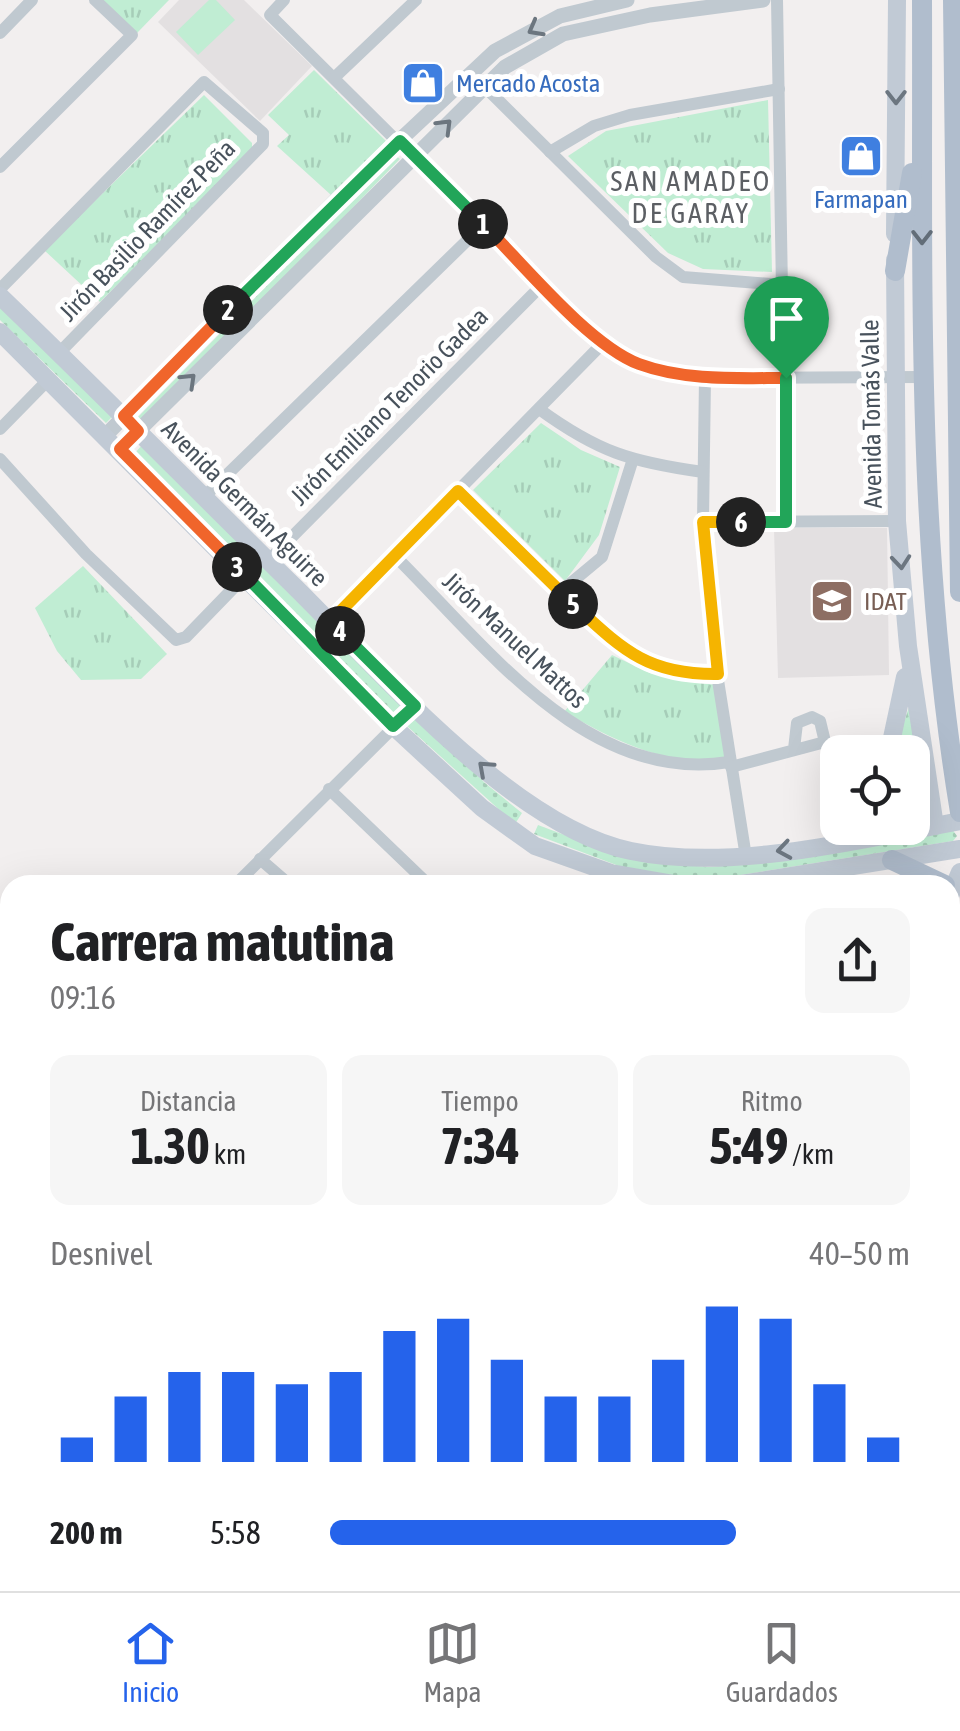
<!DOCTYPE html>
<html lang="es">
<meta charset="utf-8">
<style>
body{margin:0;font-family:"Asap Condensed",sans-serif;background:#f6f6f6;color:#202124;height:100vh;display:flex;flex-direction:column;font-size:38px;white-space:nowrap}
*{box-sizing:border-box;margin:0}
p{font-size:32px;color:#757577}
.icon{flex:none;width:55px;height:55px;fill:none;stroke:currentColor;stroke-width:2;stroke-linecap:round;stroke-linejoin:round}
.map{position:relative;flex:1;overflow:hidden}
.side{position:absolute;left:0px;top:875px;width:960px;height:718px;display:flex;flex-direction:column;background:#fff;border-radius:30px 30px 0 0;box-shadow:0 10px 40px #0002}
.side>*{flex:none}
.buttons{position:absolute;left:820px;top:735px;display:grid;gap:20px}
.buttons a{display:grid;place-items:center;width:110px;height:110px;border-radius:20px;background:#fff;box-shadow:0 10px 40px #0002;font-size:50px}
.pin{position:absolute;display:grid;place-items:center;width:85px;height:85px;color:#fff;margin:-102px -42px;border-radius:50% 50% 50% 0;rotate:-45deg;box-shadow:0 0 10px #0007}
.pin .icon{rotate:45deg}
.km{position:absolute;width:50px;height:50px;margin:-25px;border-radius:50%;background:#222;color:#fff;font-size:28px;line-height:50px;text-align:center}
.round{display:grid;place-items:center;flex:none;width:105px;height:105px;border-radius:20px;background:#f6f6f6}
.head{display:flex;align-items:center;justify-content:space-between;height:170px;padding:0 50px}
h1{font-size:55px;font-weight:700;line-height:75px}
.metrics{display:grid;grid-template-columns:repeat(3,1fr);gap:15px;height:170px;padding:10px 50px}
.metrics div{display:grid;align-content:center;border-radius:20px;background:#f6f6f6;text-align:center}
.metrics b{font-size:50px;font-weight:700}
.metrics small{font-size:28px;font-weight:400}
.metrics p{font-size:28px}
.chart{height:280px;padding:20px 50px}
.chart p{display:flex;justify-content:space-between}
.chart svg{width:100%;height:180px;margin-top:10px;stroke:#2563eb;stroke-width:6}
ul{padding:0 50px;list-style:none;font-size:32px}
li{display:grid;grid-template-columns:160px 120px 1fr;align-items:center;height:75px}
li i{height:25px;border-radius:12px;background:#2563eb}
.tab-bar{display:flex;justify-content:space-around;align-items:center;height:140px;border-top:2px solid #e0e0e0;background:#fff;font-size:28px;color:#757577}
.tab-bar a{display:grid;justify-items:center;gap:5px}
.tab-bar .current{color:#2563eb}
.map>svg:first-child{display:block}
</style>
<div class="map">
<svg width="960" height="1591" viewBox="0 0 960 1591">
<defs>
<pattern id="grass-dots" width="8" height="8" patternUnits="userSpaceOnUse" patternTransform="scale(2.5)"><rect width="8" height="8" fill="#c0edd3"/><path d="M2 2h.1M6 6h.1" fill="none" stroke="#a6cdb8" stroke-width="1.8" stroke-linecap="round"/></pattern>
<pattern id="park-tufts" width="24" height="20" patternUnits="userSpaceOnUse" patternTransform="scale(2.5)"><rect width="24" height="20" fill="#c0edd3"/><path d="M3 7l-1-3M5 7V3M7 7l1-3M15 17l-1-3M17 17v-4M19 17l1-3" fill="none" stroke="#a6cdb8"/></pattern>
</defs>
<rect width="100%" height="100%" fill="#f2efef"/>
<g fill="#e3e0e1">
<polygon points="179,0 244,0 312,66 260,121 158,22"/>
<polygon points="774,528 887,528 889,675 778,678"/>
<polygon points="960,1191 960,1316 950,1319 950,1192"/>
</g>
<g fill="url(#grass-dots)">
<polygon points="395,155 400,159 142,425 136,419"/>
<polygon points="0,300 114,415 106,423 0,320"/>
<polygon points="143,444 402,704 393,713 134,454"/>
<polygon points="419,716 485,783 522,813 515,824 407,726"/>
<polygon points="538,825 602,849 659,863 709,867 760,863 952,829 957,836 953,841 709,880 627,869 534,834"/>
</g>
<g fill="url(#park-tufts)">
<polygon points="102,0 169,0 137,33"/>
<polygon points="314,70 386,141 331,195 277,146 289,135 268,115"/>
<polygon points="204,95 252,143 252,151 100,302 44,250"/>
<polygon points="768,100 772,272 703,269 668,253 568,156 606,131"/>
<polygon points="541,423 581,450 620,467 599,535 565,581 473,490"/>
<polygon points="83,566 167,654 141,679 81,680 57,651 35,608"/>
<path d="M612,655L650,673L715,685L725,761C662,765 618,742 564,712Z"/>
<polygon points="910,704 925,817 913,821 912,752 894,752"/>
</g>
<polygon fill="#c0edd3" points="209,0 216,0 235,20 198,55 176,32"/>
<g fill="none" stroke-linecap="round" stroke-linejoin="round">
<g stroke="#c0c9d0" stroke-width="12">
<polyline points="284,0 270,15 584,327 638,364 705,378 921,377"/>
<polyline points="777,0 786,522"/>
<polyline points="0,33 32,0"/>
<polyline points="335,77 416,0"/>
<polyline points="484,86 656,257 683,277 784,285"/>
<polyline points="550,152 594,126 630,115 779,89"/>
<polyline points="0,167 132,35 95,0"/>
<polyline points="0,289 204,82 263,133 263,144 59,353"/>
<polyline points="705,378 703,522 717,674 746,857"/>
<path d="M539,409C598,452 631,462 703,472"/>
<polyline points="0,429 49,379"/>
<polyline points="0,459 86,554 176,640 186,637 246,575"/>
<polyline points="459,491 627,653 667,671 717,674"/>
<polyline points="204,497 483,225"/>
<polyline points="703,522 897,521"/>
<path d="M395,556C485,645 587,785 729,762"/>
<polyline points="268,561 543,284"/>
<polyline points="560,592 602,557 632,462"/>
<polyline points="330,621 605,341"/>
<polyline points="731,767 825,742 820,721 812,717 797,723 794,749"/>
<polyline points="329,789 429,885"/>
<polyline points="260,859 290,885"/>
<polyline points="235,885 415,706"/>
<polyline points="950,1405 960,1392"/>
<polyline points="768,1591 781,1582"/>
</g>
<g stroke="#c0c9d0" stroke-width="15">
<polyline points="106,435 336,200 495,51 560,16 627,0"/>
<polyline points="120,449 505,67 563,34 650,15 763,0"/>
</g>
<g stroke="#c1cad5" stroke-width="18">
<polyline points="895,234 897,0"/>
<polyline points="895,260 897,521 908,646 935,826"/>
<path d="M0,296C100,392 197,491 296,588C381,672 514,827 631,851C731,872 859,840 960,821"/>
<polyline points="0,332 393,726 482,808 535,846 611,873 680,885"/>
<polyline points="889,752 905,677"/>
<polyline points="735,885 960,849"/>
<polyline points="950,896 960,872"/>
<polyline points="950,934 960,987"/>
</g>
<g stroke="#b0bdcd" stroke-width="20">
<path d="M922,0C923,273 915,542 960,812"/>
<polyline points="953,0 960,592"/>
<polyline points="895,271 912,173"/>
<polyline points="892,860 945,885"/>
</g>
</g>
<defs><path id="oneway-chevron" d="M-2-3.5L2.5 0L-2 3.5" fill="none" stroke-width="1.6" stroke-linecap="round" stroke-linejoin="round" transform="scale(2.5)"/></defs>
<g stroke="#6c767f">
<use href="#oneway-chevron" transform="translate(535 29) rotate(151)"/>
<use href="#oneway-chevron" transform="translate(445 126) rotate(-45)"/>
<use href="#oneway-chevron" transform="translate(189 380) rotate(-44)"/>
</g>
<g stroke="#6c7680">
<use href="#oneway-chevron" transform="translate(896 97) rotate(90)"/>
<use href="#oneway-chevron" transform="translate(901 562) rotate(85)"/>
<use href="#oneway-chevron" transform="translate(485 768) rotate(-138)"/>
<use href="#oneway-chevron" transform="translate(784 850) rotate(171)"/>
</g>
<use stroke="#626d78" href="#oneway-chevron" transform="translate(922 237) rotate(90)"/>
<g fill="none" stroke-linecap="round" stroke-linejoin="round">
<g stroke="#fff" stroke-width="20">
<path id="split-1" d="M483,224C523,264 589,345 639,364C685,381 738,378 786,378"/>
</g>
<g stroke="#fff" stroke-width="20">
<polyline id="split-2" points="228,310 400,141 483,224"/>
</g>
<g stroke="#fff" stroke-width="20">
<polyline id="split-3" points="228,310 124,416 138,431 120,449 237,567"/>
</g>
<g stroke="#fff" stroke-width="20">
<polyline id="split-4" points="237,567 393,726 415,706 340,631"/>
</g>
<g stroke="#fff" stroke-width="20">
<polyline id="split-5" points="340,631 330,622 458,491 573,604"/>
</g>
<g stroke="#fff" stroke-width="20">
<path id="split-6" d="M573,604C622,649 647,675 718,674L703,522H741"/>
</g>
<g stroke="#fff" stroke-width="20">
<polyline id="split-7" points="741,522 786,522 786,378"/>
</g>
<use href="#split-1" stroke="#f0652b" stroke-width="12"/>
<use href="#split-2" stroke="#22a559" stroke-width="12"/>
<use href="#split-3" stroke="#f0652b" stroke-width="12"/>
<use href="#split-4" stroke="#22a559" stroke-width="12"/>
<use href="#split-5" stroke="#f5b400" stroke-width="12"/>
<use href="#split-6" stroke="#f5b400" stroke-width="12"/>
<use href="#split-7" stroke="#22a559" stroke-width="12"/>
</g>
<defs>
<g id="shop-square" transform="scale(2.25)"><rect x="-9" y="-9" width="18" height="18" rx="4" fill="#3f7fe0" stroke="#fff"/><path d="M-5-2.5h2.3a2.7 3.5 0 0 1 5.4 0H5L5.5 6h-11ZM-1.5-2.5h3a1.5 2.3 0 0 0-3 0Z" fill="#fff"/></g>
<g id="university-square" transform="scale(2.25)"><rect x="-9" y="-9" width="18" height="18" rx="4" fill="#8d6e63" stroke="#fff"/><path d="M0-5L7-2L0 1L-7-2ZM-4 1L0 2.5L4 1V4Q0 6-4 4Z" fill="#fff"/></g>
</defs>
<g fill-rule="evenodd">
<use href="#shop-square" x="423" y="83"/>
<use href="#shop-square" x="861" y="156"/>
<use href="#university-square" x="832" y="601"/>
</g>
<g text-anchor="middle" stroke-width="10" stroke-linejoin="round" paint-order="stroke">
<g font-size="25" fill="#366cbe" stroke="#fff" text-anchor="start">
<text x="456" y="92">Mercado Acosta</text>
<text x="861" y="208" text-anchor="middle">Farmapan</text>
</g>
<g font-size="25" fill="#48525c" stroke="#fff">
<text transform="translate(147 230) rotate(-46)" y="9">Jirón Basilio Ramírez Peña</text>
<text transform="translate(389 406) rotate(-45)" y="9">Jirón Emiliano Tenorio Gadea</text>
<text transform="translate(871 414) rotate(-91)" y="9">Avenida Tomás Valle</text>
<text transform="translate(245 503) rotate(45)" y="9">Avenida Germán Aguirre</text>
<text transform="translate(515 640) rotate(43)" y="9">Jirón Manuel Mattos</text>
</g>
<g font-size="25" fill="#785e54" stroke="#fff" text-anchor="start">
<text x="864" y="610">IDAT</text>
</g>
<g font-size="28" letter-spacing="2.5" fill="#5c5f64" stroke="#fff">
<text x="691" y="191">SAN AMADEO<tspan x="691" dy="32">DE GARAY</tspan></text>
</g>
</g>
</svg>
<div class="buttons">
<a><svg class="icon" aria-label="locate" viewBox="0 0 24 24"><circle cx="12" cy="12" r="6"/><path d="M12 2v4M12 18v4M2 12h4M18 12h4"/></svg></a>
</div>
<div class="pin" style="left:786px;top:378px;background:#1e9e55"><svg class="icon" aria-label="arrive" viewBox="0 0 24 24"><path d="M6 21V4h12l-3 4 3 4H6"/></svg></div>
<b class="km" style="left:483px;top:224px">1</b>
<b class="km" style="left:228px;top:310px">2</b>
<b class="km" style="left:237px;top:567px">3</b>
<b class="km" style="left:340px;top:631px">4</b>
<b class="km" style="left:573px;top:604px">5</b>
<b class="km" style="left:741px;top:522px">6</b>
<section class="side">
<div class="head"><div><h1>Carrera matutina</h1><p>09:16</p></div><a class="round"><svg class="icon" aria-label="share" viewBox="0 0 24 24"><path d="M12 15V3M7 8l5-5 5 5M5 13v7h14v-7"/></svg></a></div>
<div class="metrics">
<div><p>Distancia</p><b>1.30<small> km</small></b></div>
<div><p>Tiempo</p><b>7:34</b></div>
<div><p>Ritmo</p><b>5:49<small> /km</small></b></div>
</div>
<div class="chart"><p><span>Desnivel</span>40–50 m</p>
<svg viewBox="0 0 160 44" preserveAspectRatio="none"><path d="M5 44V38M15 44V28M25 44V22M35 44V22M45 44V25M55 44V22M65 44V12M75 44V9M85 44V19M95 44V28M105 44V28M115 44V19M125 44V6M135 44V9M145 44V25M155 44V38"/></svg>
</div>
<ul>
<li><b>200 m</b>5:58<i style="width:70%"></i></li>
</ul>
</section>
</div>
<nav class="tab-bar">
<a class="current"><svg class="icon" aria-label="home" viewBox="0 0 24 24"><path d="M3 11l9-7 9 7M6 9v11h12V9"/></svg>Inicio</a>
<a><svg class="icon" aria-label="map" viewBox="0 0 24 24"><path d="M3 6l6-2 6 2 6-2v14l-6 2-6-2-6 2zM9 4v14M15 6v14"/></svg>Mapa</a>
<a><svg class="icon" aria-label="saved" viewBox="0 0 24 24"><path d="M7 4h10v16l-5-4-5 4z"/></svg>Guardados</a>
</nav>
